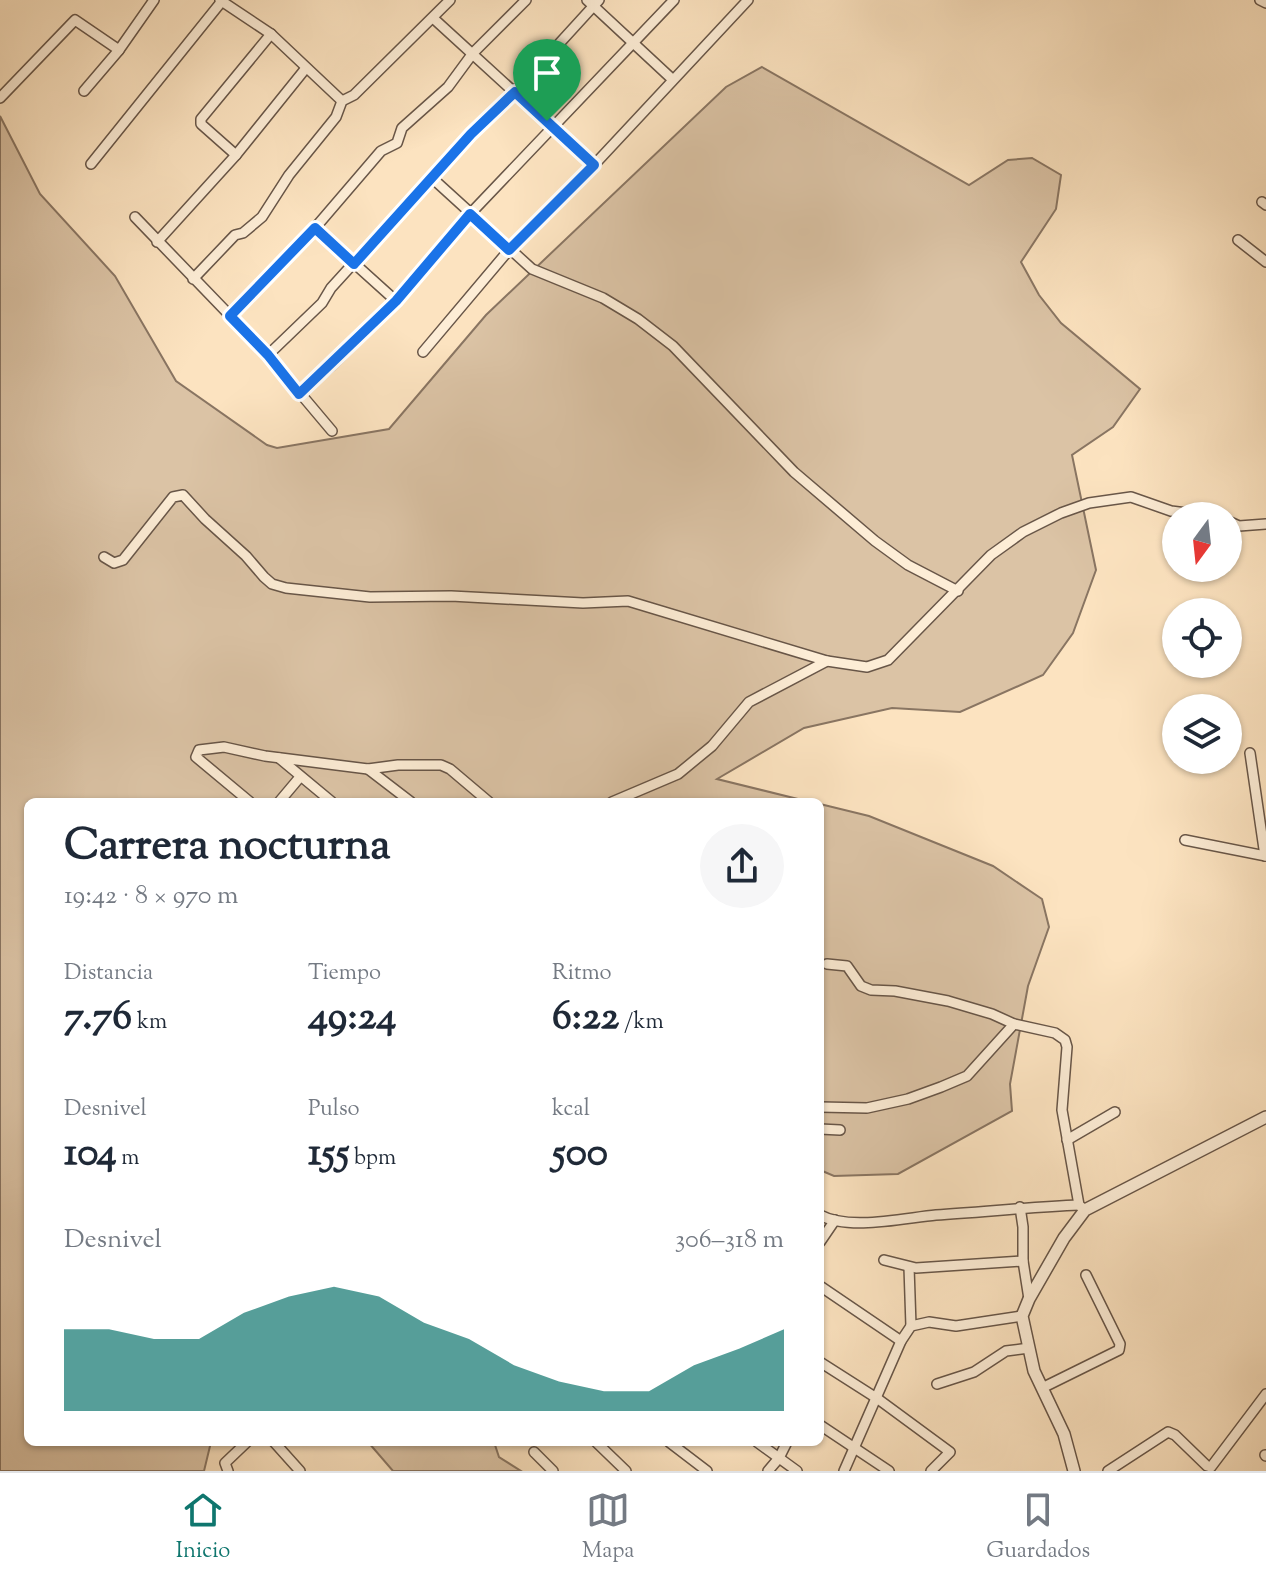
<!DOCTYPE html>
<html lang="es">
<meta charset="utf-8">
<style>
body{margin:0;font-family:"Sorts Mill Goudy",serif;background:#f6f6f7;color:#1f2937;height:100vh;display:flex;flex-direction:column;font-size:30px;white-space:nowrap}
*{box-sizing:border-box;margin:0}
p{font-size:26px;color:#747a83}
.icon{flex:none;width:44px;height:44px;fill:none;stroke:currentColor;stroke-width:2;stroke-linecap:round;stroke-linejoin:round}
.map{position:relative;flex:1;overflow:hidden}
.drawer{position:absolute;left:24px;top:798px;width:800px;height:648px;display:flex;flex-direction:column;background:#fff;border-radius:12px;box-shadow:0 2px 6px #0004}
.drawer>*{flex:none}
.needle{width:52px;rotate:195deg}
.buttons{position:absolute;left:1162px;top:502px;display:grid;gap:16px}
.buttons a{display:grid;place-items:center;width:80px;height:80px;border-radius:50%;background:#fff;box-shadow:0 2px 6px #0004;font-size:40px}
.pin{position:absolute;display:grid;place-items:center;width:68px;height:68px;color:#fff;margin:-82px -34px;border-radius:50% 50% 50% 0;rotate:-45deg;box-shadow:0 0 8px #0007}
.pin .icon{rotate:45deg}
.round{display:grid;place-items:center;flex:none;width:84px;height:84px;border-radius:42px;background:#f6f6f7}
.head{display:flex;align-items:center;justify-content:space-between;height:136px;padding:0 40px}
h1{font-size:44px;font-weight:700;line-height:60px}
.figures{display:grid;grid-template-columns:repeat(3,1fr);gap:12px;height:136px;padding:8px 40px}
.figures div{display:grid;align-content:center}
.figures b{font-size:40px;font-weight:700}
.figures small{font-size:22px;font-weight:400}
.figures p{font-size:22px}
.chart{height:224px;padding:16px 40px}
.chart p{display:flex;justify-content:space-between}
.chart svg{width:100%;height:144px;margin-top:8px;fill:#0f766e;opacity:.7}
.tab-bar{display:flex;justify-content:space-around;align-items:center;height:112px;border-top:2px solid #e0e1e3;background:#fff;font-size:22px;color:#747a83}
.tab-bar a{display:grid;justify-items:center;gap:4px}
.tab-bar .selected{color:#0f766e}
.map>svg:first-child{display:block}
</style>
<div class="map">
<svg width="1266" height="1471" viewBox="0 0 1266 1471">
<rect width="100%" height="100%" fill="#fce3c0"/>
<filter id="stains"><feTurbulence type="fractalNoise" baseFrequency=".0025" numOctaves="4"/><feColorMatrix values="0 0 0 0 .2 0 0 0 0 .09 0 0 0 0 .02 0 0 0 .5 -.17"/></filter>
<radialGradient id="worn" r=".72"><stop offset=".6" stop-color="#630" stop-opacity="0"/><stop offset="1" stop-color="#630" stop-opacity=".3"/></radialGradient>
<g fill="#dbc3a5" stroke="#897562" stroke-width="2">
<polygon points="762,67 969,185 1008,160 1032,158 1061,175 1056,209 1021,262 1039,295 1061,323 1140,389 1113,427 1072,455 1096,570 1073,633 1043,675 960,712 892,708 804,728 717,779 810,802 28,802 28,1442 211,1442 204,1471 0,1471 0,116 40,194 115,276 176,381 267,445 277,448 389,429 486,315 726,87"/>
<polygon points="820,804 869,816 993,866 1042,899 1049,927 1028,986 1010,1084 1012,1111 898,1174 834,1176 820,1170"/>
<polygon points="368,1442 494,1442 499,1457 521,1471 393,1471"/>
</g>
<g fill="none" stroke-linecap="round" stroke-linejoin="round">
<g stroke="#685648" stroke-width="12">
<g id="minor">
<polyline points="220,0 271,34 342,101"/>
<polyline points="587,0 672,79"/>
<polyline points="1260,0 1266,3"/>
<polyline points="433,18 594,165"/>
<polyline points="84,91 119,50 154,0"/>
<polyline points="0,98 75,20 119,50"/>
<polyline points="236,155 201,124 201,119 271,34"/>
<polyline points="91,164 222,1"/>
<polyline points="431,177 532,269 603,298 638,319 673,346 794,472 875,541 908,565 958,591"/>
<polyline points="1262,202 1266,205"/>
<polyline points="135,217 268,355 332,431"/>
<polyline points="315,228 396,301"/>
<polyline points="1238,240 1266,262"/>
<polyline points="157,242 236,155 306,68"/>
<polyline points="193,279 235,235 243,233 262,217 289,175 336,117 342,101 354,95 450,0"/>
<polyline points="230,316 315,228 381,151 397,143 402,128 448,87 473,53 526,0"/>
<polyline points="423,352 509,250 594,165 748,0"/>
<polyline points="268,355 322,303 331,288 471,134 515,92 599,0"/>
<polyline points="299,394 331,366 396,301 470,214 674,0"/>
<polyline points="1228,521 1239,526 1266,524"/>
<polyline points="104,557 114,563 123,560 173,497 183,495 205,519 246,556 264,577 272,584 286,588 370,597 451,596 583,603 628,601 827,661 867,667 888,660 991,555 1023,532 1061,513 1089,503 1131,497 1171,511 1211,516"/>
<polyline points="1250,753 1265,856"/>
<polyline points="279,758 332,802"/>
<polyline points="368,769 411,802"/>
<polyline points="250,802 196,757 199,750 224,747 265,756 368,769 398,765 441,765 450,769 489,802"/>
<polyline points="279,802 300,777"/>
<polyline points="612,802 678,774 712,746 749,702 827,661"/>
<polyline points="1185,840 1266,856"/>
<polyline points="827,964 847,966 861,986 871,990 895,991 948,1001 992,1014 1014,1024 1055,1033 1065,1040 1067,1047 1062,1110 1079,1205 1085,1210"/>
<polyline points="820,1107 867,1108 908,1099 941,1087 967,1076 1014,1024"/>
<polyline points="820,1129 840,1130"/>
<polyline points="1067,1140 1115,1112"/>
<polyline points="1020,1207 1023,1227 1023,1261 1029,1299"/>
<path d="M820,1215C849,1231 904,1218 936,1215C984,1212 1031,1207 1079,1205"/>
<polyline points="820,1242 835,1220"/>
<polyline points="884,1260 916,1268 1023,1261"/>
<polyline points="909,1267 911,1326"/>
<polyline points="820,1286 901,1341"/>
<polyline points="820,1362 878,1399 950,1452 931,1471"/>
<polyline points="937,1384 974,1372 1006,1351 1029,1348"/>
<polyline points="1042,1388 1119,1350 1120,1344 1086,1275"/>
<polyline points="820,1425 889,1471"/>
<polyline points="274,1442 300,1471"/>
<polyline points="596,1442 626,1471"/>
<polyline points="669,1442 707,1471"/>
<polyline points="757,1442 797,1471"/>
<polyline points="534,1452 553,1471"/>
<polyline points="1265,1455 1266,1456"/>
<polyline points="228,1471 225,1463 247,1442"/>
<polyline points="768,1471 779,1458 787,1442"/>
<polyline points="844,1471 901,1341 911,1326 929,1322 956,1326 1022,1316"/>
<polyline points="1108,1471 1168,1432 1175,1435 1207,1466 1211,1467 1266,1394"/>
</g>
</g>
<g stroke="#685648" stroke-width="14">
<polyline id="tertiary" points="1074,1471 1064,1434 1034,1371 1022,1316 1029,1299 1064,1238 1085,1210 1266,1117"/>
</g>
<use href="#minor" stroke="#fdedd6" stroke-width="9"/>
<use href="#tertiary" stroke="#fdedd6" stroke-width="11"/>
</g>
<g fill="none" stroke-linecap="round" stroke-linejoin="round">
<g stroke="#fff" stroke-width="16">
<polygon id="route" points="515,92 594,165 509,250 470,214 396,301 299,394 268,355 230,316 315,228 354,264 471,134"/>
</g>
<use href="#route" stroke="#1a73e8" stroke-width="10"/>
</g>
<rect width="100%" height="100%" filter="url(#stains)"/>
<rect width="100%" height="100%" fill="url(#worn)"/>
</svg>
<div class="buttons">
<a><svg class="needle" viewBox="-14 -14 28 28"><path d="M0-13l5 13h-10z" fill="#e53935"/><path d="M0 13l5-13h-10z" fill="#747a83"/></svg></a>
<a><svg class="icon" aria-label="locate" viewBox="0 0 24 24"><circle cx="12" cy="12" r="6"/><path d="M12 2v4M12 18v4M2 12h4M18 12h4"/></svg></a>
<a><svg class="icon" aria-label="layers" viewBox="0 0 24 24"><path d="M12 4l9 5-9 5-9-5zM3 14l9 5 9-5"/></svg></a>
</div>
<div class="pin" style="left:547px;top:121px;background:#1e9e55"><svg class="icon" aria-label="arrive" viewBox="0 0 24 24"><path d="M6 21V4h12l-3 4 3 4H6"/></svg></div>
<section class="drawer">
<div class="head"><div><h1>Carrera nocturna</h1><p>19:42 · 8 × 970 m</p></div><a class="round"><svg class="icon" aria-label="share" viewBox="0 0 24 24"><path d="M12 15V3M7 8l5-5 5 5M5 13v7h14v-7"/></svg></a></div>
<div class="figures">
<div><p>Distancia</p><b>7.76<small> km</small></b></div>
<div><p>Tiempo</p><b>49:24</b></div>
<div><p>Ritmo</p><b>6:22<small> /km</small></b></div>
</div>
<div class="figures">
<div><p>Desnivel</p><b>104<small> m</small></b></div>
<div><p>Pulso</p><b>155<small> bpm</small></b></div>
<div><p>kcal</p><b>500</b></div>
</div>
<div class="chart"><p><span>Desnivel</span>306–318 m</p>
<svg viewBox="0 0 160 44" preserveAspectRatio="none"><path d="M0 44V19L10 19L20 22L30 22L40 14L50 9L60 6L70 9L80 17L90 22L100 30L110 35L120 38L130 38L140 30L150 25L160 19V44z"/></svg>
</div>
</section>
</div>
<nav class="tab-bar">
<a class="selected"><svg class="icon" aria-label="home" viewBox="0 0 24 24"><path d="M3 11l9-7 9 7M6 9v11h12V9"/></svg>Inicio</a>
<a><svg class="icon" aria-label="map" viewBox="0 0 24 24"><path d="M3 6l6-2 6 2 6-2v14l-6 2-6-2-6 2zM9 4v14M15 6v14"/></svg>Mapa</a>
<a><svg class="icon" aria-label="saved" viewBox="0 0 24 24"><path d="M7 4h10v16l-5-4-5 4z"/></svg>Guardados</a>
</nav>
